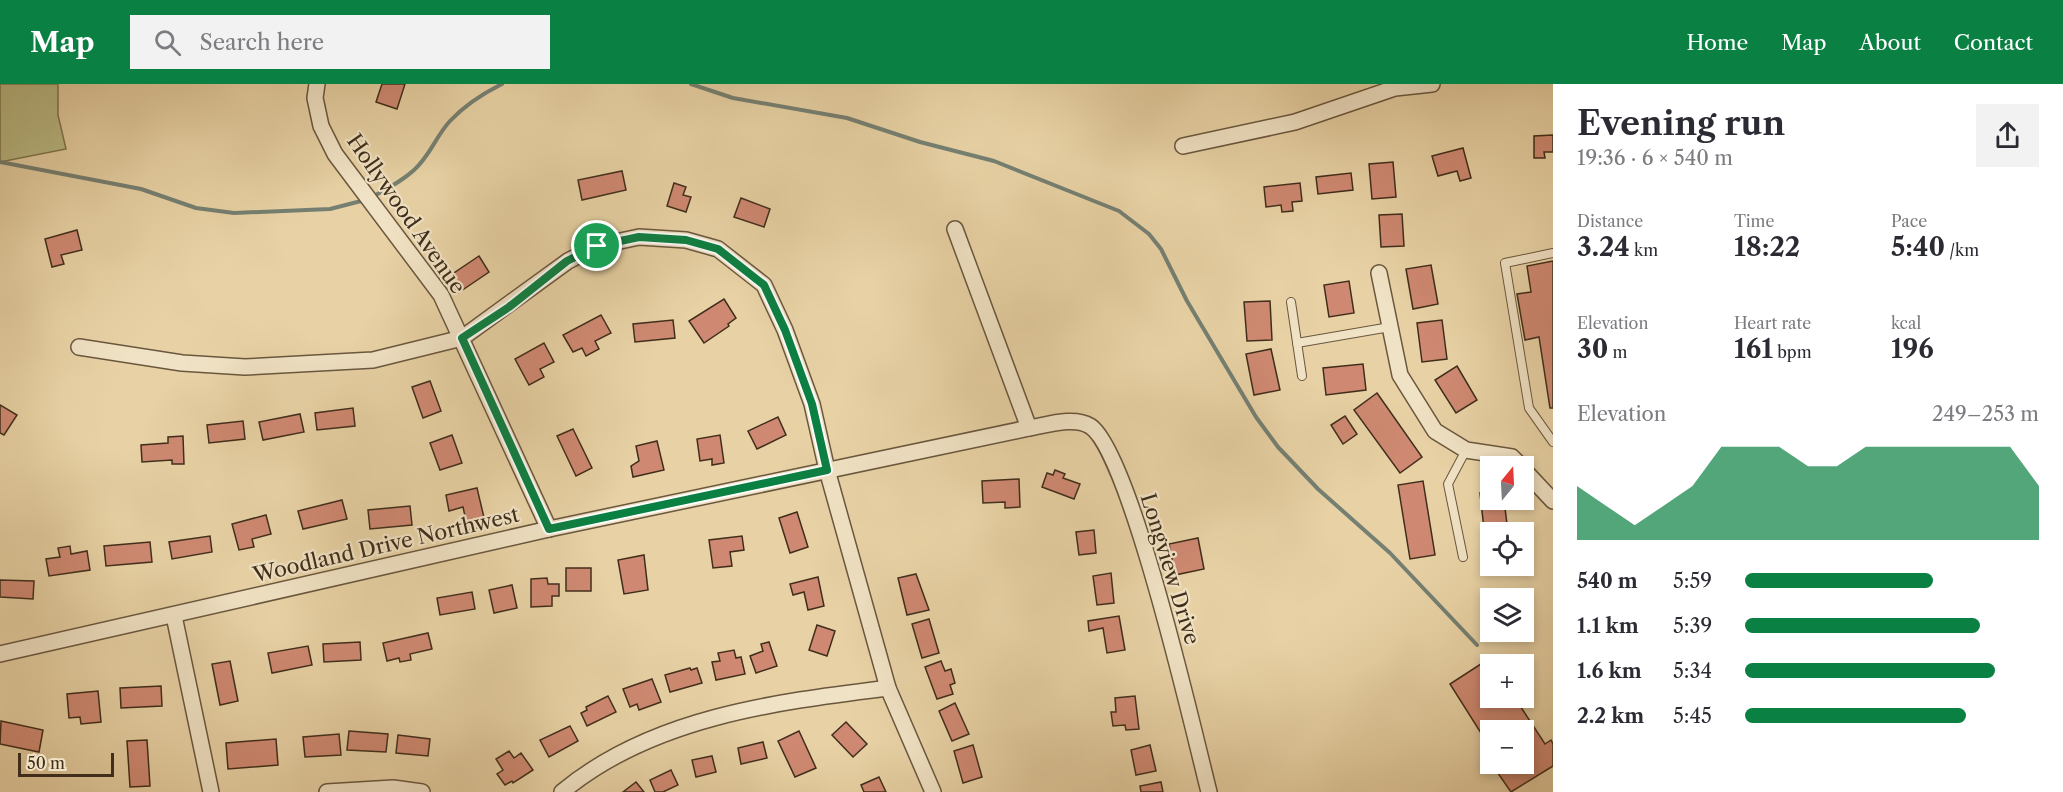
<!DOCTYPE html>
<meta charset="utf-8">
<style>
body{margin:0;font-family:"Libre Caslon Text",serif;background:#f2f2f3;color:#2b2b33;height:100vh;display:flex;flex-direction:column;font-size:22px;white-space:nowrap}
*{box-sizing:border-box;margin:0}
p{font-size:20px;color:#7c7c81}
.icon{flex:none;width:33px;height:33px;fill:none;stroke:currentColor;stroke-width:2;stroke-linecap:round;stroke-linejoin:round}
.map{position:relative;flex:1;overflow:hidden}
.drawer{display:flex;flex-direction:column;background:#fff;width:510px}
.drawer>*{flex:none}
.needle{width:39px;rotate:18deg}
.buttons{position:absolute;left:1480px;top:372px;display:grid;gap:12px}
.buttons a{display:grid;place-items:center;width:54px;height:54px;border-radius:0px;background:#fff;box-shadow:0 3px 9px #0003;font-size:30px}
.scale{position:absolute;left:18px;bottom:15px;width:96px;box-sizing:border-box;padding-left:6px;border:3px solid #402e1b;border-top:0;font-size:16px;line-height:21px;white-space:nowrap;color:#402e1b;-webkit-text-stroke:4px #f0e2c4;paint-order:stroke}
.pin{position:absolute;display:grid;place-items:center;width:51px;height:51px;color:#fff;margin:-26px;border:3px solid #fff;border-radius:50%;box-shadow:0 2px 6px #0007}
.round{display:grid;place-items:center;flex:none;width:63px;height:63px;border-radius:0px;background:#f2f2f3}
.headline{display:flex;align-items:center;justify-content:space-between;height:102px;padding:0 24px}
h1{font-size:33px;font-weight:700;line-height:45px}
.metrics{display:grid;grid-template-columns:repeat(3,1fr);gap:9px;height:102px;padding:6px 24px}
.metrics div{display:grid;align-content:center}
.metrics b{font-size:26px;font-weight:700}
.metrics small{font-size:16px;font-weight:400}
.metrics p{font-size:16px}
.chart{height:168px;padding:12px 24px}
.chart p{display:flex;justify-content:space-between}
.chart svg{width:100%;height:108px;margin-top:6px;fill:#0b8043;opacity:.7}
ul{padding:0 24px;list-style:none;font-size:20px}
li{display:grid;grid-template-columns:96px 72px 1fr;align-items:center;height:45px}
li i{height:15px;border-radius:8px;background:#0b8043}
header{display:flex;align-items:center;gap:36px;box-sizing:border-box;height:84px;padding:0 30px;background:#0b8043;color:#fff}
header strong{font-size:28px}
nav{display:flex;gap:33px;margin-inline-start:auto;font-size:21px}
.search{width:420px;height:54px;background:#f2f2f3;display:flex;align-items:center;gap:15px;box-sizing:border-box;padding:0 21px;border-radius:0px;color:#7c7c81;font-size:22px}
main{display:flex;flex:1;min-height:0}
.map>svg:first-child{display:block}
</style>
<header>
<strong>Map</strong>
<div class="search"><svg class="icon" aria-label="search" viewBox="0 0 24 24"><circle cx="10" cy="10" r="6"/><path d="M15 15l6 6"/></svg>Search here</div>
<nav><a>Home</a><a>Map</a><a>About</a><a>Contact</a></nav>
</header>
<main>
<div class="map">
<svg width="1553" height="708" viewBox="0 0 1553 708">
<rect width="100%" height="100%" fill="#e8d2a5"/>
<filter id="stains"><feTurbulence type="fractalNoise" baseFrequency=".00333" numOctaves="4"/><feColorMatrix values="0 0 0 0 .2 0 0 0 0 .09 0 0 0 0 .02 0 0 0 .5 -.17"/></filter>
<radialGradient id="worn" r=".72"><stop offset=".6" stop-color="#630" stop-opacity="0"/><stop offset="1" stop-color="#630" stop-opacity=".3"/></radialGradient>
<polygon fill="#baba83" stroke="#7d744f" stroke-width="1.5" points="0,0 58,0 58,31 66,65 0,78"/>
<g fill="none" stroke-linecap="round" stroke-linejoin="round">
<g stroke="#758072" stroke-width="4">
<polyline points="691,0 733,14 847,34 920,58 994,77 1119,127 1149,150 1161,165 1187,217 1256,333 1278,363 1318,405 1390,469 1477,561"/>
<polyline points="0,78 141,105 196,124 234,129 330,125 365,116"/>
<path d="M372,113C387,105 402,97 414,86C430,72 436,52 450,37C465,21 482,10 502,0"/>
</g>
</g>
<g fill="#cf8972" stroke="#402e1b" stroke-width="1.5">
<polygon points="382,0 405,0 397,25 376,18"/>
<polygon points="1553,51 1553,68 1544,68 1545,74 1534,74 1534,52"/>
<polygon points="1463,64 1471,94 1460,97 1457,87 1438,92 1432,72"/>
<polygon points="1393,78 1396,113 1372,115 1369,80"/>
<polygon points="622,87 626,106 582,116 578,96"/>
<polygon points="1351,89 1353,106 1318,110 1316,93"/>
<polygon points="674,99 686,103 683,111 691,113 686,128 667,122"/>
<polygon points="1300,99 1302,117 1292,118 1293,127 1282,128 1281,121 1266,123 1264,103"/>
<polygon points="741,114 770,125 764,143 734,133"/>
<polygon points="1402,130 1404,162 1381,163 1379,131"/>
<polygon points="77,146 82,166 61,171 64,180 52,183 45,155"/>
<polygon points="479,172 489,188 458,209 448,193"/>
<polygon points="1553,177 1553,324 1550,324 1539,253 1525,256 1517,210 1531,208 1527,182"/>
<polygon points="1431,181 1438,220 1413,225 1406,185"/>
<polygon points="1349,197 1354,229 1329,233 1324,201"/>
<polygon points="724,215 736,234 728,240 729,242 704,259 689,237"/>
<polygon points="1270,217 1272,256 1247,257 1244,218"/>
<polygon points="601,231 611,249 595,257 599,265 586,272 582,264 573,268 563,251"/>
<polygon points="673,236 675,254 635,258 633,240"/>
<polygon points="1442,236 1447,275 1422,278 1417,239"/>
<polygon points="544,259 554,278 540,285 544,293 529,301 515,275"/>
<polygon points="1271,265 1280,306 1254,311 1246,270"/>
<polygon points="1363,280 1366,306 1326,311 1323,284"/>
<polygon points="1457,282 1477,316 1456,329 1435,296"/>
<polygon points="430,297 441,327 423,334 412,303"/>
<polygon points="1377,309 1422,373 1400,389 1354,326"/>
<polygon points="0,321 17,331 4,351 0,349"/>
<polygon points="353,324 355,342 317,346 315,329"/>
<polygon points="300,330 304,348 263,356 259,338"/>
<polygon points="1345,332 1357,350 1343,360 1331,341"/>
<polygon points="778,333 786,351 757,365 748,347"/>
<polygon points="243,337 245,355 209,359 207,341"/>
<polygon points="573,345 592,384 576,392 557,352"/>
<polygon points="452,351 462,379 440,386 430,359"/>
<polygon points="720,351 724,379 712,381 712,375 700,377 697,355"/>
<polygon points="183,352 184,380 172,380 172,376 142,378 141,361 168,359 168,353"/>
<polygon points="657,357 664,386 633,393 631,382 639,377 636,362"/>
<polygon points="1055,386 1065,390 1063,394 1080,400 1074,415 1042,403 1047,389 1053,391"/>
<polygon points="1019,395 1020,423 1005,424 1005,418 983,419 982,397"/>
<polygon points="1423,397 1435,471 1410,475 1398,401"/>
<polygon points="477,404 486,442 468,446 463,423 449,427 446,411"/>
<polygon points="1491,408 1491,416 1504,416 1508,448 1491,448 1491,481 1488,481 1480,409"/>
<polygon points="342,416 347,435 303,445 298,427"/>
<polygon points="410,422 412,441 370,445 368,426"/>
<polygon points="797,428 808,463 790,469 779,434"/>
<polygon points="266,431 271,450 252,455 254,463 239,466 232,440"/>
<polygon points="1094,446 1096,469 1079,471 1076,448"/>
<polygon points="210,452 212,468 172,475 169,458"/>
<polygon points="742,452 744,466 730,468 732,482 713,484 709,456"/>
<polygon points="1198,454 1204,485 1175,491 1169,460"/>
<polygon points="150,458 152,478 106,482 104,462"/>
<polygon points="70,462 71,470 87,467 90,486 49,492 46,475 60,473 58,464"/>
<polygon points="644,471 648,506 624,510 618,476"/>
<rect x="566" y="484" width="25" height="23"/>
<polygon points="1111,489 1114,519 1097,521 1093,492"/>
<polygon points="916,490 929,526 907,531 898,494"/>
<polygon points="818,493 824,522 808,526 804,508 793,511 790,500"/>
<polygon points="547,494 548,500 559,500 559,512 552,512 552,522 531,523 531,495"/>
<polygon points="0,496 34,497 33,515 0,513"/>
<polygon points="512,501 517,524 494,529 489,506"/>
<polygon points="472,508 475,525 440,531 437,514"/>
<polygon points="1119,532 1125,566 1107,569 1103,544 1089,547 1088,537"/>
<polygon points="929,535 939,569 922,574 912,540"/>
<polygon points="817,541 835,547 827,572 809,566"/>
<polygon points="428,549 432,565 410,570 411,576 400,578 399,574 387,577 383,559"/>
<polygon points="360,558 361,576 324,578 323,560"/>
<polygon points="769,558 777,582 756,589 750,572 763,567 761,560"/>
<polygon points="308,562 312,581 272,589 268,569"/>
<polygon points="734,566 736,574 741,573 745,590 716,596 712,578 720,577 718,569"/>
<polygon points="1490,574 1494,580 1491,580 1491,614 1515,614 1545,660 1551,656 1553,660 1553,682 1511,708 1493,682 1489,685 1482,673 1491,668 1491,680 1524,680 1524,646 1491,646 1491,665 1450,600"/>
<polygon points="230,577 238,617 220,621 212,580"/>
<polygon points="941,577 945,587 951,585 955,599 950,601 953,610 937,615 925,583"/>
<polygon points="690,584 691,586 697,584 702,599 670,608 665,591"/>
<polygon points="652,595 661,618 639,626 637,620 630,623 623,605"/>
<polygon points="161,602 162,622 121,624 120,604"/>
<polygon points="98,607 101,638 81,640 80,633 69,634 67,610"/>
<polygon points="608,612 616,628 587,642 581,629 587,626 586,623"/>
<polygon points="1135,612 1139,645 1126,646 1125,641 1113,642 1111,628 1116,628 1115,614"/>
<polygon points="955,619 969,650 952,657 939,627"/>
<polygon points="1,637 43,646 39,668 0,660"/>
<polygon points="846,638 867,660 853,673 832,651"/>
<polygon points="570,642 578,657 549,673 540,656"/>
<polygon points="349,647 388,650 386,668 347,666"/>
<polygon points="799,647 816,684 795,693 778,657"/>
<polygon points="339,650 341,671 305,673 303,653"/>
<polygon points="398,651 430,655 428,672 396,669"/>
<polygon points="276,655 278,681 228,685 226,659"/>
<polygon points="147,656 150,702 130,703 127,657"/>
<polygon points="763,658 767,674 741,680 738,664"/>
<polygon points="973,661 982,693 963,699 954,667"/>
<polygon points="1150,661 1156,687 1136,691 1131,666"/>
<polygon points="509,667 514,674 521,669 533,686 513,699 512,697 505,701 497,690 503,686 496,675"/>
<polygon points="712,672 716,688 696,693 692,676"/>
<polygon points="671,686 678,701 663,708 655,708 650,696"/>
<polygon points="879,693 886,708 864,708 861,701"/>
<polygon points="636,698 644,708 623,708"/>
<polygon points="1161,698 1163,708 1141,708 1140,702"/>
</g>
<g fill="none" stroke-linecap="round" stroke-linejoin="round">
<g stroke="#6a573e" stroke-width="10">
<g id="service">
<polyline points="1553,169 1505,179 1529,324 1553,358"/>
<polyline points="1291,218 1302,292"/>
<polyline points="1297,259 1390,243"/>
<polyline points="1463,473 1448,400 1466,366"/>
</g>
</g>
<g stroke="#6a573e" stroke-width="18">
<g id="minor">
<polyline points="317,0 315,14 321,42 335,70 441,211 549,445"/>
<polyline points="1183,62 1295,38 1395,4 1432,0"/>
<polyline points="955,145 1029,344"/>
<polyline points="1379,189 1400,291 1435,347 1466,366 1512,373 1521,382"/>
<polyline points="79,263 182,279 245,283 373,276 462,254 568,177 597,162 639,153 686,156 718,165 764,201 785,246 812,320 827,386 888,604 933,708"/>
<polyline points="1524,386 1553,417"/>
<polyline points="174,532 211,708"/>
<path d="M0,570L549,445L1029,344C1047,341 1074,332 1090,342C1130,367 1194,649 1209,708"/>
<polyline points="327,708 393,704 422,708"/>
<path d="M562,708C652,633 776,618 888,604"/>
</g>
</g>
<use href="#service" stroke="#f0e2c4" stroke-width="8"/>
<use href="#minor" stroke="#f0e2c4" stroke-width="15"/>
</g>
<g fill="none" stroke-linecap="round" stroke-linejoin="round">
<g stroke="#fff" stroke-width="12">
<polygon id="route" points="639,153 686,156 718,165 764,201 785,246 812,320 827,386 549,445 462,254 509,223 567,177 597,162"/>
</g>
<use href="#route" stroke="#0b8043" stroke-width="8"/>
</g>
<g text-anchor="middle" stroke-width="4.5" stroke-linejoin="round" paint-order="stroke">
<g font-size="21" fill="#402e1b" stroke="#f0e2c4">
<text transform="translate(406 130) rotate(55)" y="7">Hollywood Avenue</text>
<text transform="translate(386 461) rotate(-13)" y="7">Woodland Drive Northwest</text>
<text transform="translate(1170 485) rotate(73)" y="7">Longview Drive</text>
</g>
</g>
<rect width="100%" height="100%" filter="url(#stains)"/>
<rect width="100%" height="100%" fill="url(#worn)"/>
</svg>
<div class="buttons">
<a><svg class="needle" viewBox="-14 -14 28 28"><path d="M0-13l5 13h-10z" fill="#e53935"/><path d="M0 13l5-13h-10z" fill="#7c7c81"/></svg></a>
<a><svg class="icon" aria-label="locate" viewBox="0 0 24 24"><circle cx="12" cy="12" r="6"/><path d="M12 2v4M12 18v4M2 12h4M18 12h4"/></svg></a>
<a><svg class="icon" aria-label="layers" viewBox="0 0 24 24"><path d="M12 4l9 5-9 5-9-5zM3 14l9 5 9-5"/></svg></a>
<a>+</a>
<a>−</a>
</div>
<div class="scale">50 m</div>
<div class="pin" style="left:597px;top:162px;background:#1e9e55"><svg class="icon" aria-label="arrive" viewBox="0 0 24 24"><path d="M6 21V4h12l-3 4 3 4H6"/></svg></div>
</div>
<section class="drawer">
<div class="headline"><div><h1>Evening run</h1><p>19:36 · 6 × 540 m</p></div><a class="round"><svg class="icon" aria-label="share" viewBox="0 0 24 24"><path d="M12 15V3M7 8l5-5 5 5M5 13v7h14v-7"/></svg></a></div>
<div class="metrics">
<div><p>Distance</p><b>3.24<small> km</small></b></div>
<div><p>Time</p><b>18:22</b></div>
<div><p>Pace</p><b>5:40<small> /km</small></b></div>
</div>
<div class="metrics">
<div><p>Elevation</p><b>30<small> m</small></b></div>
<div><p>Heart rate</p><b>161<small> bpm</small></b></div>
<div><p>kcal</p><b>196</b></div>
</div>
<div class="chart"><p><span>Elevation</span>249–253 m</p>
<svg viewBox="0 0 160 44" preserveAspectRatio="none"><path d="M0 44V22L10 30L20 38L30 30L40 22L50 6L60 6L70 6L80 14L90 14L100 6L110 6L120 6L130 6L140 6L150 6L160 22V44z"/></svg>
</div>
<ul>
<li><b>540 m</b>5:59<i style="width:64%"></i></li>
<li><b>1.1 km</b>5:39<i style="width:80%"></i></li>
<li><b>1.6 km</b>5:34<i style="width:85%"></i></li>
<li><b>2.2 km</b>5:45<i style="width:75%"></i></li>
</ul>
</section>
</main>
